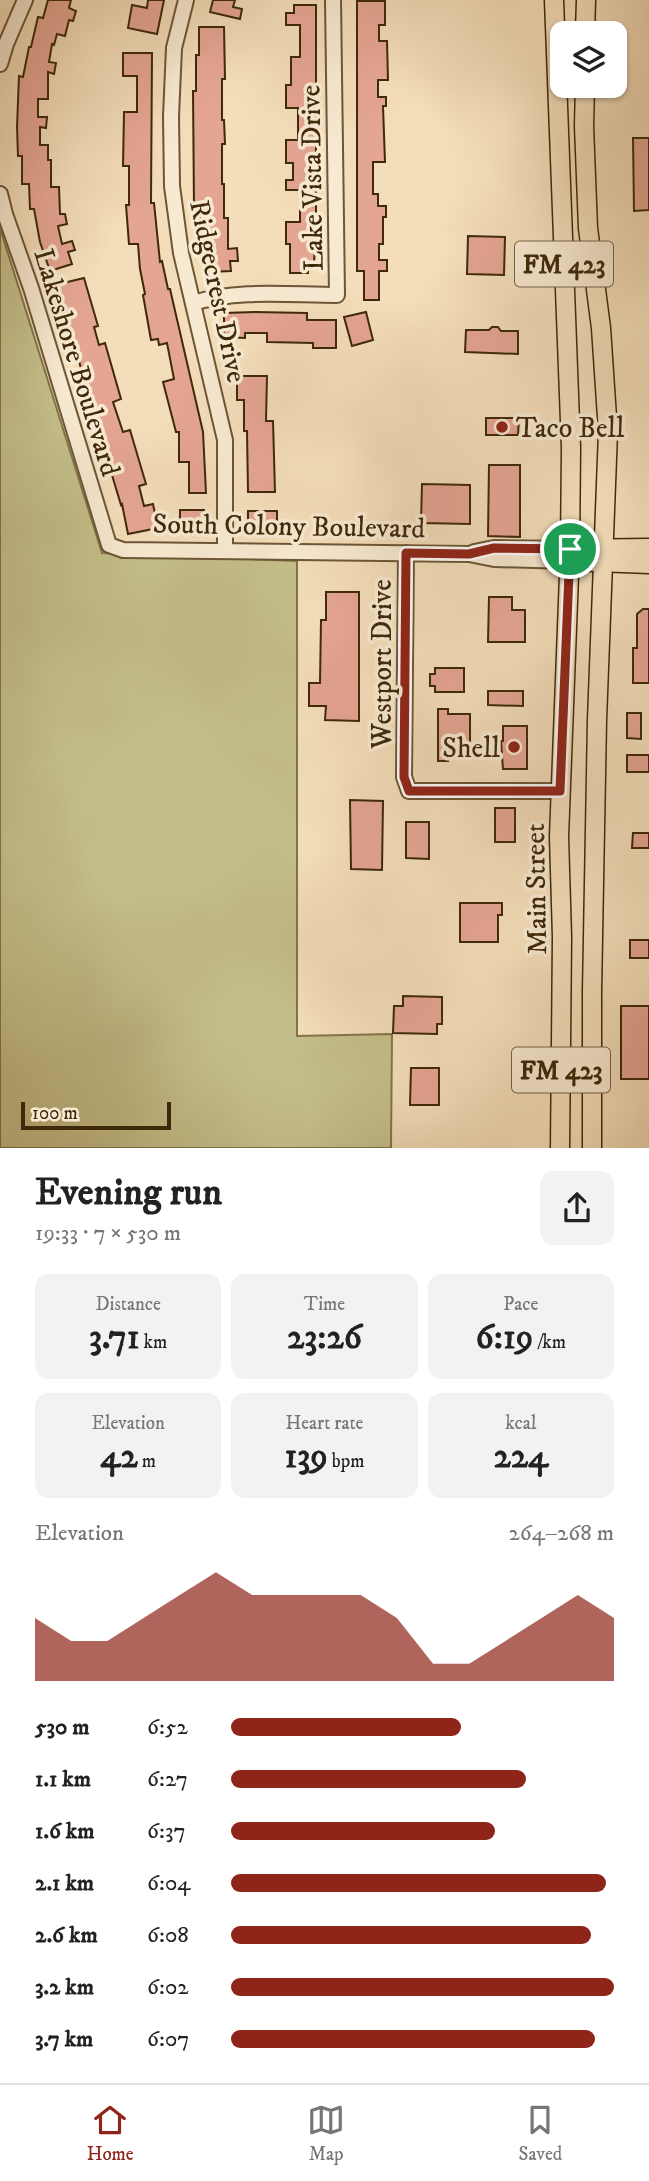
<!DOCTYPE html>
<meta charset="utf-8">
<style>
body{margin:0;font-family:"IM FELL DW Pica",serif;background:#f2f2f2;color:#222;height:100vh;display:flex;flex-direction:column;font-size:26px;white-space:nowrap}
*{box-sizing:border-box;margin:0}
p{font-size:23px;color:#767676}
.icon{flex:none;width:38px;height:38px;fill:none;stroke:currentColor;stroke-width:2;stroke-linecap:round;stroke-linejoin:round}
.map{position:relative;height:1148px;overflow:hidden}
.drawer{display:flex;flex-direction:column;background:#fff;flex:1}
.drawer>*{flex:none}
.buttons{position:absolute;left:550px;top:21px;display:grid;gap:14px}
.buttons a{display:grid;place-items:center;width:77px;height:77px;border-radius:14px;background:#fff;box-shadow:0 2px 5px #0004;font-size:35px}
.scale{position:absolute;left:21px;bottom:18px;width:150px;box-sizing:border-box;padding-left:7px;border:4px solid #3e290a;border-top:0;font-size:19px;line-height:24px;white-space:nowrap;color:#3e290a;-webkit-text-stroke:5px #f8ead2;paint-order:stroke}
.pin{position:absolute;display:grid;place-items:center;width:60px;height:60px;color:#fff;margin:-30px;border:4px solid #fff;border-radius:50%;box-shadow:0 2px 7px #0007}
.round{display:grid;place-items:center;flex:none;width:74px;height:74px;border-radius:14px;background:#f2f2f2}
.summary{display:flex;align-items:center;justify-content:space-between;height:119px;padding:0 35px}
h1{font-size:38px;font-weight:700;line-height:52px}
.metrics{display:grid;grid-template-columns:repeat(3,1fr);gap:10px;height:119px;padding:7px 35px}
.metrics div{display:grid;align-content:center;border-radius:14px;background:#f2f2f2;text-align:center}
.metrics b{font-size:35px;font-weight:700}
.metrics small{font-size:19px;font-weight:400}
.metrics p{font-size:19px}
.chart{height:196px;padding:14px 35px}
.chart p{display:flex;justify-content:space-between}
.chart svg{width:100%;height:126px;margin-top:7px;fill:#8f2418;opacity:.7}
ul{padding:0 35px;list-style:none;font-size:23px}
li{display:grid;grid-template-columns:112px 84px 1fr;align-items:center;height:52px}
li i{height:18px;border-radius:9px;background:#8f2418}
.tab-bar{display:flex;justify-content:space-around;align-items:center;height:98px;border-top:2px solid #e0e0e0;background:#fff;font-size:19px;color:#767676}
.tab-bar a{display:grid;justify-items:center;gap:4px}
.tab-bar .selected{color:#8f2418}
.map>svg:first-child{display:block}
</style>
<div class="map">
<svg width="649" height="1149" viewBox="0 0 649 1149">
<rect width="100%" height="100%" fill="#f4deba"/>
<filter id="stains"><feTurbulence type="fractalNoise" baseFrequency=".00286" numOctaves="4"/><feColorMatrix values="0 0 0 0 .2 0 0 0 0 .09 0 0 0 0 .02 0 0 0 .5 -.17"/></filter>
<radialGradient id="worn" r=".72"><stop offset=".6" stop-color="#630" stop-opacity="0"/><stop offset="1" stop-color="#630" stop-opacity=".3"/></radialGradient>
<polygon fill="#c4bf8a" stroke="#81744a" stroke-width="2" points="0,228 102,553 297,561 297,1036 392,1034 391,1148 0,1148"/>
<g fill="#e5a593" stroke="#3e290a" stroke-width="2">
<polygon points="48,0 71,0 69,8 76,11 73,21 69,20 65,36 57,34 54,45 52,44 49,62 56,63 54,74 48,72 48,99 38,99 38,117 47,117 46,128 40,127 40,145 48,145 48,160 51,160 51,187 59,187 60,214 65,214 67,224 58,226 62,244 72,241 75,250 68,252 72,264 50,271 40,242 34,209 30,209 29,184 22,184 22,156 18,156 17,127 19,76 23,77 29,47 31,47 38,17 43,18"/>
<polygon points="148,0 164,0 157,34 128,28 132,5 147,8"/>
<polygon points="213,0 235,0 233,7 242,9 240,19 210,12"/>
<polygon points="357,1 385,1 385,25 379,25 379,41 387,41 388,80 378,80 378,97 386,97 386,106 383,106 385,162 373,162 373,194 378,194 378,206 386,206 386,217 383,217 383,244 379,244 379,260 387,260 387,271 379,271 379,300 364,300 364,271 357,271"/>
<polygon points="294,5 316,5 316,218 314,266 308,266 308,273 290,273 290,244 286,244 286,222 300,222 300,190 286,190 286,180 293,180 293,163 286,163 286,140 298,140 298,108 286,108 286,85 291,85 291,57 300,57 300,25 286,25 286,13 294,13"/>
<polygon points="199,27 224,27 225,79 222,79 222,120 224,120 225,144 222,144 222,184 224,184 224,218 228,218 228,249 237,248 238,261 230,261 231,271 208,272 207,242 200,242 200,207 194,207 193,91 196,91 196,55 199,55"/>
<polygon points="123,53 152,53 151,203 154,203 160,262 162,261 168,289 170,289 203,432 206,493 189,493 189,462 179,462 179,432 176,432 163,382 174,379 167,343 159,345 158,339 151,340 143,295 145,294 140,269 138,244 129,244 126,205 129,205 129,166 123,166 124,112 137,112 137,76 123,76"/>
<polygon points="633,138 649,138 649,210 634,211"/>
<polygon points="468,236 505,237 504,275 467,274"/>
<polygon points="84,278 98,326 94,327 99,345 105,343 121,399 113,402 123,432 130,430 146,484 139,486 144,506 153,504 158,528 128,534 122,504 121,505 87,392 72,334 69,335 60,307 55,285"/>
<polygon points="255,312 307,313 307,320 336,320 336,348 313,348 313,343 267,342 267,333 245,333 245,338 224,337 224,313"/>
<polygon points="366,312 373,340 352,346 344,317"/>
<polygon points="492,327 498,327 501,331 518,331 518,354 465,352 466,330 489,330"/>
<polygon points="237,376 267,376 266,421 273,421 275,492 248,492 247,431 244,431 244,400 237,400"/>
<polygon points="486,418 519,418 518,435 486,435"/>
<polygon points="489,465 520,465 520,537 488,536"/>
<polygon points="422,484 470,485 470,524 421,523"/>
<polygon points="180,510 204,510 204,534 184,534 184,522 180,522"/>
<rect x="248" y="511" width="29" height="23"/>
<polygon points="326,592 359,592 359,721 325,720 326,706 309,706 309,683 320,683 321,620 326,620"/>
<polygon points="489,597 512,597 512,610 525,610 525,642 488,642"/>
<polygon points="643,609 649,609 649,683 633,683 633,648 637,648 637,614"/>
<polygon points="435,668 464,668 464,692 435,692 435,686 430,686 430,674 435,674"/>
<polygon points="488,691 523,691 523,706 488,705"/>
<polygon points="438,709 448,709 448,714 470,714 470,754 448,754 448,761 438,761"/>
<polygon points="627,713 641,713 641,739 627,738"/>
<polygon points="503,726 527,726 527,769 503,769 501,741 503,741"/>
<rect x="627" y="755" width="22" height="17"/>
<polygon points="350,800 383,801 382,870 351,869"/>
<rect x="495" y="808" width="20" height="34"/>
<polygon points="406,822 429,822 429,859 406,858"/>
<polygon points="633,833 649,833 649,848 632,848"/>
<polygon points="460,903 502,903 502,915 498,915 498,942 460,942"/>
<rect x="630" y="940" width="19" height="18"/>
<polygon points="403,996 442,997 442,1024 437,1024 437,1034 393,1033 394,1006 403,1006"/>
<rect x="621" y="1006" width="28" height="73"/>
<polygon points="411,1068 439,1068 439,1105 410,1105"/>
</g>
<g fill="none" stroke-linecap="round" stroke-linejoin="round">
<g stroke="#6c5636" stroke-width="18">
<g id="minor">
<polyline points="186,0 174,48 171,116 172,186 181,253 225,440 225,550"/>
<polyline points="0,64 6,44 25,0"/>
<polyline points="0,194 5,214 31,288 109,545 123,550 469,554 494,559 570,561"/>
<path d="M193,303C239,289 289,295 337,295L333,0"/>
<polyline points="474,552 494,548 570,549"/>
<polyline points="406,553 404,777 409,791 560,791"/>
</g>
</g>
<g stroke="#3e290a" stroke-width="21">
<g id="major">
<polyline points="554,0 571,448 570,549 559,837 562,937 560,1149"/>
<polyline points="585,33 586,0"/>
<polyline points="585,86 584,126 588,228 601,328 608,432 597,720 592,992 592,1149"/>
<polyline points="570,549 649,548"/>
<polyline points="570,561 649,564"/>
</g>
</g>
<use href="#minor" stroke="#f8ead2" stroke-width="14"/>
<use href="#major" stroke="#f4deba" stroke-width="18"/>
</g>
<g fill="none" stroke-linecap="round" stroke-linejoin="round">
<g stroke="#fff" stroke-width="14">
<polygon id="route" points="494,548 570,549 560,791 409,791 404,777 406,553 469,554"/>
</g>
<use href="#route" stroke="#8f2418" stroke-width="9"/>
</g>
<g fill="#8f2418" stroke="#f8ead2" stroke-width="2.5">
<circle cx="502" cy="427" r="7"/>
<circle cx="514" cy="747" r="7"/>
</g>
<g text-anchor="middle" stroke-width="7" stroke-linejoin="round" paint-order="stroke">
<g fill="#f8ead2" stroke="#766346" stroke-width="2">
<rect x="515" y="241.5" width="98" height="45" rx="5"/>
<rect x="512" y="1047.5" width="98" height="45" rx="5"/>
</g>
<g font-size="26" font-weight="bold" fill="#3e290a">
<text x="564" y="273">FM 423</text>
<text x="561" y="1079">FM 423</text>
</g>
<g font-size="28" fill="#3e290a" stroke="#f8ead2">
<text transform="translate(311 178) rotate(-91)" y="10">Lake Vista Drive</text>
<text transform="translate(219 291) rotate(78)" y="10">Ridgecrest Drive</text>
<text transform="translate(78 362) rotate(73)" y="10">Lakeshore Boulevard</text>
<text transform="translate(289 525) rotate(1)" y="10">South Colony Boulevard</text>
<text transform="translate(381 664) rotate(-90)" y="10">Westport Drive</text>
<text transform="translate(535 889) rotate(-91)" y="10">Main Street</text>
</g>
<g font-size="28" fill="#3e290a" stroke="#f8ead2" text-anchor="start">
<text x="516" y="437">Taco Bell</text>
<text x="500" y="757" text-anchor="end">Shell</text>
</g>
</g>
<rect width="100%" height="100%" filter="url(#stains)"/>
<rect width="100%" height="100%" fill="url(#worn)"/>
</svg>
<div class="buttons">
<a><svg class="icon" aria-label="layers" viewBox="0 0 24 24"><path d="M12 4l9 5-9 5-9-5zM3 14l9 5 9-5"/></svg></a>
</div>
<div class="scale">100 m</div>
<div class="pin" style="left:570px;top:549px;background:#1e9e55"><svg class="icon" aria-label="arrive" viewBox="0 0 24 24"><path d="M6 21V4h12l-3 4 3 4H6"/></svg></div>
</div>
<section class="drawer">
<div class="summary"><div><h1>Evening run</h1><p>19:33 · 7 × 530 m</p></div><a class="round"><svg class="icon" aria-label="share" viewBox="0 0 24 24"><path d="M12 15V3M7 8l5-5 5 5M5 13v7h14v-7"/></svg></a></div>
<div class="metrics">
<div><p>Distance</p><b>3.71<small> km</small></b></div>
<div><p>Time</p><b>23:26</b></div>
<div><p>Pace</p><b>6:19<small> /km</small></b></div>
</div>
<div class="metrics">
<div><p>Elevation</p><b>42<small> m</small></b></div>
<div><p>Heart rate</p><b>139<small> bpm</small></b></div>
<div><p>kcal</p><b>224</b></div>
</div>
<div class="chart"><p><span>Elevation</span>264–268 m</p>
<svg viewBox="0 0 160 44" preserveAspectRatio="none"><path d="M0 44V22L10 30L20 30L30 22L40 14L50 6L60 14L70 14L80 14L90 14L100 22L110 38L120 38L130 30L140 22L150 14L160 22V44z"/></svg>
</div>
<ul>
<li><b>530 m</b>6:52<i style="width:60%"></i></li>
<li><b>1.1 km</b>6:27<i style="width:77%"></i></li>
<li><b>1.6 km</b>6:37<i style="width:69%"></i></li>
<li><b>2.1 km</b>6:04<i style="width:98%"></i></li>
<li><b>2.6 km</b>6:08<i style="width:94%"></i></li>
<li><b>3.2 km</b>6:02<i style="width:100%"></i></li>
<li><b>3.7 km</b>6:07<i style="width:95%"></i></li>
</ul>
</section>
<nav class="tab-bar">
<a class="selected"><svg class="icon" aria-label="home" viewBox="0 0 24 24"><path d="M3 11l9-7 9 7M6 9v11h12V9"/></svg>Home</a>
<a><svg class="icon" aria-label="map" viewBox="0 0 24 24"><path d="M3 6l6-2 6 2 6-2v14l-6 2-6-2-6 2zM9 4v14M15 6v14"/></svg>Map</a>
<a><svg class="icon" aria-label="saved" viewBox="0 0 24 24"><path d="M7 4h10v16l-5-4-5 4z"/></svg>Saved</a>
</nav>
